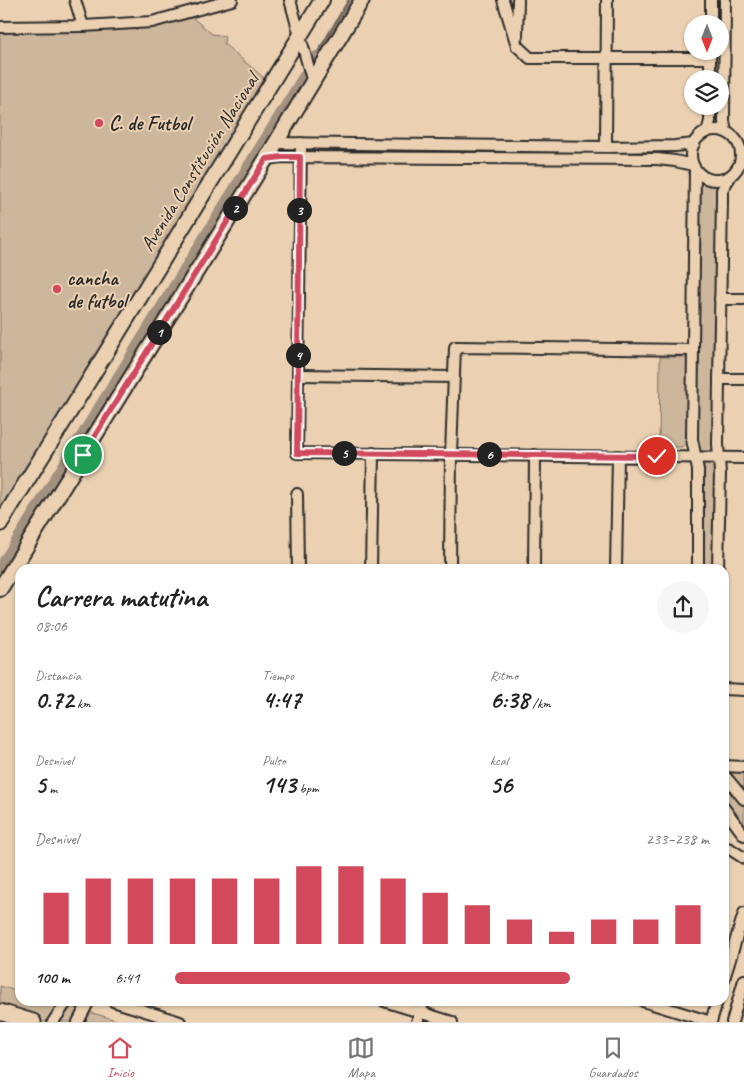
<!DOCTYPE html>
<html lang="es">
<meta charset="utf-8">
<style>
body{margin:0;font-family:Caveat,sans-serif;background:#f6f6f6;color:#222;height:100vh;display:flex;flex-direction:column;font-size:19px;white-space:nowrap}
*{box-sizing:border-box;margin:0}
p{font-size:16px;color:#767676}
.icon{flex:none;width:28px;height:28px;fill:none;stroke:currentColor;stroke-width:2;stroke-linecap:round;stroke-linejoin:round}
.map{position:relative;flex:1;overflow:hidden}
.panel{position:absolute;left:15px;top:564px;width:714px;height:442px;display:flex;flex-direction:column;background:#fff;border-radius:15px;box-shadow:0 1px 4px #0004}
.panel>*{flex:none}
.needle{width:32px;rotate:180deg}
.controls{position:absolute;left:684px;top:15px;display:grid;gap:10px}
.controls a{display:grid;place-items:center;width:45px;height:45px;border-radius:50%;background:#fff;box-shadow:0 1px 4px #0004;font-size:25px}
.pin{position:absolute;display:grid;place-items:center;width:42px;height:42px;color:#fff;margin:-21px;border:2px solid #fff;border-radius:50%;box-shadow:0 1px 5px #0007}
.km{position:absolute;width:25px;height:25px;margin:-12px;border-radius:50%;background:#222;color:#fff;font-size:14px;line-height:25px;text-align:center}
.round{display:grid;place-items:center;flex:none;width:52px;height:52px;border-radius:26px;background:#f6f6f6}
.headline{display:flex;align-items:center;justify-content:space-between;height:85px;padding:0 20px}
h1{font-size:28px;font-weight:800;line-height:38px}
.metrics{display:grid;grid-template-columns:repeat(3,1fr);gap:8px;height:85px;padding:5px 20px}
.metrics div{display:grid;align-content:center}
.metrics b{font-size:25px;font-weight:800}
.metrics small{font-size:14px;font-weight:400}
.metrics p{font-size:14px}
.chart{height:140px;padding:10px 20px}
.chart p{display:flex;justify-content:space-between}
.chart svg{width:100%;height:90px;margin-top:5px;stroke:#d1495b;stroke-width:6}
ul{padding:0 20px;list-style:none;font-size:16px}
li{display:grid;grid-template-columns:80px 60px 1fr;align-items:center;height:38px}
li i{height:12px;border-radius:6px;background:#d1495b}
.dock{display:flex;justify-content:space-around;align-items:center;height:70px;border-top:1px solid #e0e0e0;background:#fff;font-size:14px;color:#767676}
.dock a{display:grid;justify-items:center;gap:2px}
.dock .on{color:#d1495b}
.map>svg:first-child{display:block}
</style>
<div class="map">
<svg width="744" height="1022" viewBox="0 0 744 1022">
<rect width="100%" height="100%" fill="#ebd1b2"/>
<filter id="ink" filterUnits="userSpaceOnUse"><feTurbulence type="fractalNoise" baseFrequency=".02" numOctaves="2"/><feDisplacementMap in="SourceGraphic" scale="10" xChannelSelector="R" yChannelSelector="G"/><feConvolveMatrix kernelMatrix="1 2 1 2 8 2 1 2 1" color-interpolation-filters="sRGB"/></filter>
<g filter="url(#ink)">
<g fill="#ccb69c" stroke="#7c7064">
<polygon points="187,13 212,34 225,36 224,44 271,84 0,519 0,26 130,24"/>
<polygon points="695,169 707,179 728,180 722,190 718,569 698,569 692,439"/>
<polygon points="660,357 683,357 688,361 686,442 682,447 659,447"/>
<polygon points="724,766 744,766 744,835 737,825 724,823"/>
<polygon points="0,986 20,992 20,1001 52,1001 123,1022 0,1022"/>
</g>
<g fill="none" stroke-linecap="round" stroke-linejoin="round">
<polyline stroke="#72685d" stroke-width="3" points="316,56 349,0"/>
<polyline stroke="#a2917f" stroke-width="10" points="0,567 316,56"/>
<g stroke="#2b2b2b" stroke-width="14">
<g id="minor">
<polyline points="75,0 83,26"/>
<polyline points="290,0 313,83"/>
<polyline points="503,0 517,46"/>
<polyline points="725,0 724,121 726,132"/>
<polyline points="711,24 711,0"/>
<polyline points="0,27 83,26 152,22 232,0"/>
<polyline points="517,36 518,0"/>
<polyline points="517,46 530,58 710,58"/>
<polyline points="710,79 710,52"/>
<circle cx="716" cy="155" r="25"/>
<polyline points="707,132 710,121 710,106"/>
<polyline points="275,143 606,147 675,146 694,144"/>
<polyline points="301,143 297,453 744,458"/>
<polyline points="606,147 607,0"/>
<polyline points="266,159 282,157 657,159 675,161 693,165"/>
<polyline points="695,169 692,439 698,470 698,569"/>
<polyline points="720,299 744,299"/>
<polyline points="298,375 453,377"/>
<polyline points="719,379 744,379"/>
<polyline points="297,494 298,569"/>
<polyline points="371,569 373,453"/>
<polyline points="450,569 451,454 455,347 693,350"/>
<polyline points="534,569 535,455"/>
<polyline points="616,569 618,456"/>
<polyline points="718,569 720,473 718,444 722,199 722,190 730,177"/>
<polyline points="724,689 744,690"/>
<polyline points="724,766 744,767"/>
<polyline points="724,775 744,799"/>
<polyline points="724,808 744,835"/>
<polyline points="724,847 730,849 744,858"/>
<polyline points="724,979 744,913"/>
<polyline points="113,1001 180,1022"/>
<polyline points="384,1001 452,1022"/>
<polyline points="643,1001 711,1022"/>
<polyline points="53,1022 67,1001"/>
<polyline points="78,1022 89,1001"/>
<polyline points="417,1022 424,1001"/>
<polyline points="711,1022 717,1001"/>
<polyline points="732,1022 744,980"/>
</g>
</g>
<g stroke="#2b2b2b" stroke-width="18">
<g id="major">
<polyline points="0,524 74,405 322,0"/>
<polyline points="0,589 266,159 362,0"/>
</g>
</g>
<g stroke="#2b2b2b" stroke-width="19">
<polyline id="highway" points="0,1012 33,1022"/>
</g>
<use href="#minor" stroke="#ebd1b2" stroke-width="10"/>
<use href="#major" stroke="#ebd1b2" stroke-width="14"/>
<use href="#highway" stroke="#ebd1b2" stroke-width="15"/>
</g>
</g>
<g fill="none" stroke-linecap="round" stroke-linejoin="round" filter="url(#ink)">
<g stroke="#fff" stroke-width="10">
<polyline id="route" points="83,455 266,159 282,157 300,157 297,453 657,456"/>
</g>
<use href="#route" stroke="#d1495b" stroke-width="6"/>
</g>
<g fill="#d1495b" stroke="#ebd1b2" stroke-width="2">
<circle cx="99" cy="123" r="5"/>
<circle cx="57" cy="289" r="5"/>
</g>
<g text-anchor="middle" stroke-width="4" stroke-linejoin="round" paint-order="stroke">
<g font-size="20" font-weight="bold" fill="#2b2b2b" stroke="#ebd1b2" text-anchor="start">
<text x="109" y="130">C. de Futbol</text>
<text x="67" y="285">cancha<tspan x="67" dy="23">de futbol</tspan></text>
</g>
<g font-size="20" fill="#2b2b2b" stroke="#ebd1b2">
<text transform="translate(199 162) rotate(-58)" y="7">Avenida Constitución Nacional</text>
</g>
</g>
</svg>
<div class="controls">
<a><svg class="needle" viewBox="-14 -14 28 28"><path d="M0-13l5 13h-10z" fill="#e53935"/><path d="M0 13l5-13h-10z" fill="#767676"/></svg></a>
<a><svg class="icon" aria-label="layers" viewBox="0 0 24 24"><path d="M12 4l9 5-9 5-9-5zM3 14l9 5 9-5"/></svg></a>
</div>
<div class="pin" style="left:83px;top:455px;background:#1e9e55"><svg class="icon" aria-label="arrive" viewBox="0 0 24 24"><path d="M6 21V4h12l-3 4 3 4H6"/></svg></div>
<div class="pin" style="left:657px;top:456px;background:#d93025"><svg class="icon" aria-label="check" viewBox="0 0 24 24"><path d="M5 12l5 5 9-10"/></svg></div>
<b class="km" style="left:159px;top:332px">1</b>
<b class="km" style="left:235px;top:208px">2</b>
<b class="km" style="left:299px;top:210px">3</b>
<b class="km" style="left:298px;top:355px">4</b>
<b class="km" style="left:344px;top:453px">5</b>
<b class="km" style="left:489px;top:454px">6</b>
<section class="panel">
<div class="headline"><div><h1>Carrera matutina</h1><p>08:06</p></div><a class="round"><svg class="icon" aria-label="share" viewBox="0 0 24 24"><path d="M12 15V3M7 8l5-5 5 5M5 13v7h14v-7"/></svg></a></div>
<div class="metrics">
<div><p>Distancia</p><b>0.72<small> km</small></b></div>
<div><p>Tiempo</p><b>4:47</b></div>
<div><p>Ritmo</p><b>6:38<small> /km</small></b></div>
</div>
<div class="metrics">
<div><p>Desnivel</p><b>5<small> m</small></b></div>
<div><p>Pulso</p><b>143<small> bpm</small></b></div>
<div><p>kcal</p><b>56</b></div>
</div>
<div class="chart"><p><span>Desnivel</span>233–238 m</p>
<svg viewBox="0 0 160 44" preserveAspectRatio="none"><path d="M5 44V19M15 44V12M25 44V12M35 44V12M45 44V12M55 44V12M65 44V6M75 44V6M85 44V12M95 44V19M105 44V25M115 44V32M125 44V38M135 44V32M145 44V32M155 44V25"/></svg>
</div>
<ul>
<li><b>100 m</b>6:41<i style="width:74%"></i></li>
</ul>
</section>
</div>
<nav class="dock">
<a class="on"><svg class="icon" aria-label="home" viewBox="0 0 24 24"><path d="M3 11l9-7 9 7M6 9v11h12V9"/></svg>Inicio</a>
<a><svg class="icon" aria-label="map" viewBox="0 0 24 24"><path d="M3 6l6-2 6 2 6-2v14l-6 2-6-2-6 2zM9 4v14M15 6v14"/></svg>Mapa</a>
<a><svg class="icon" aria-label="saved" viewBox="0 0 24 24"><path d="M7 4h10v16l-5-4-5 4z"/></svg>Guardados</a>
</nav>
